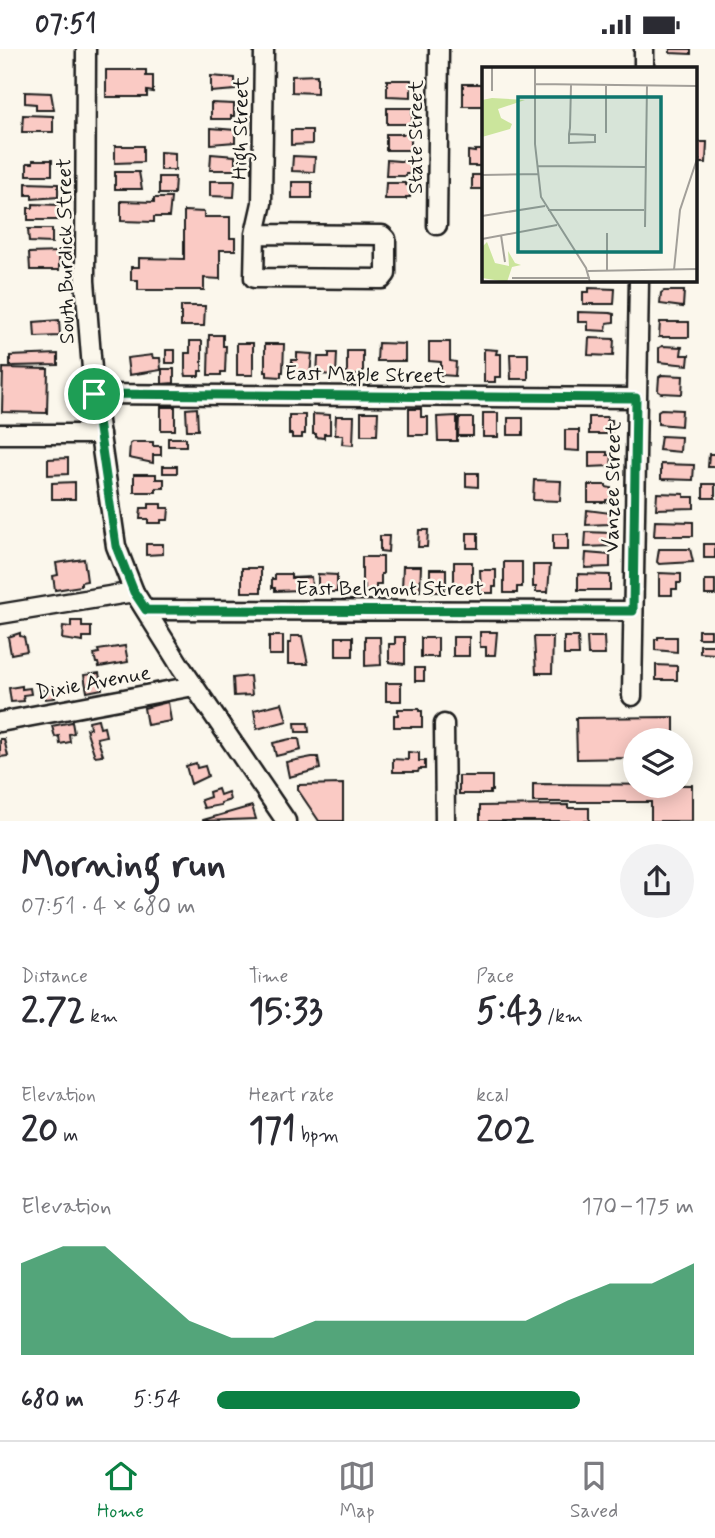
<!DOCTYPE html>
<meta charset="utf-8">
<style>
body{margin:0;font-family:Mynerve,sans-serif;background:#f2f2f3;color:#2b2b33;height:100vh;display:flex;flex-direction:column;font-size:26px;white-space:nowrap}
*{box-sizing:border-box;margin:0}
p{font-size:23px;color:#7c7c81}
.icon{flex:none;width:38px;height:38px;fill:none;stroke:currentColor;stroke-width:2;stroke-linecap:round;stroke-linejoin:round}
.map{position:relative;height:772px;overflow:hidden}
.side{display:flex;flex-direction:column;background:#fff;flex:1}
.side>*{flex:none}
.buttons{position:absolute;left:623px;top:679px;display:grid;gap:14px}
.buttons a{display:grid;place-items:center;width:70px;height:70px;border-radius:50%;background:#fff;box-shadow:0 4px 18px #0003;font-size:35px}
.pin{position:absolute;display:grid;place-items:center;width:60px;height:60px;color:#fff;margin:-30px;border:4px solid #fff;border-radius:50%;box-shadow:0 2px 7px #0007}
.round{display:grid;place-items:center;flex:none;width:74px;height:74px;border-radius:37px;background:#f2f2f3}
.overview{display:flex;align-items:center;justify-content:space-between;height:119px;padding:0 21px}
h1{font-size:38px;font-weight:700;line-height:52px}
.metrics{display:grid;grid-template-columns:repeat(3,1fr);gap:10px;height:119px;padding:7px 21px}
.metrics div{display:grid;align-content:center}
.metrics b{font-size:35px;font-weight:700}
.metrics small{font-size:19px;font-weight:400}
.metrics p{font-size:19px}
.chart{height:196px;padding:14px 21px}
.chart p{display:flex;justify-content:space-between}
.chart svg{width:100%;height:126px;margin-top:7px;fill:#0b8043;opacity:.7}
ul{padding:0 21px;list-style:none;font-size:23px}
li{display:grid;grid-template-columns:112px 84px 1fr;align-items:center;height:52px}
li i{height:18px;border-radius:9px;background:#0b8043}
.status{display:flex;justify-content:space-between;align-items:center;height:49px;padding:0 35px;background:#fff;direction:ltr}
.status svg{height:19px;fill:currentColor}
.tabs{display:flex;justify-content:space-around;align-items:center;height:98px;border-top:2px solid #e1e1e2;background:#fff;font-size:19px;color:#7c7c81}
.tabs a{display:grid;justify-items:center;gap:4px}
.tabs .current{color:#0b8043}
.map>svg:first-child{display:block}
</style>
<div class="status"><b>07:51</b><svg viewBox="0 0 49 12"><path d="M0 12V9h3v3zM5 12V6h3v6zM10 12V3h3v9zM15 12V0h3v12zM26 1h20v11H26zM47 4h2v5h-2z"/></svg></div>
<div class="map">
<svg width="715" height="772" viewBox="0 0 715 772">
<rect width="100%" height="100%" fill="#fbf7ec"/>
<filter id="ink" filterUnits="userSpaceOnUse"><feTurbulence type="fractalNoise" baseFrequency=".0143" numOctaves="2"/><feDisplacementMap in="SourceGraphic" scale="14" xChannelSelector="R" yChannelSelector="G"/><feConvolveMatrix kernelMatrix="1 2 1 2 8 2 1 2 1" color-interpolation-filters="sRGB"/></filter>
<g filter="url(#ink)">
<g fill="#facac4" stroke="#1c1c1c" stroke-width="2">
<polygon points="670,0 691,0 691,5 670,4"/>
<polygon points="106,21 146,21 146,27 153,27 153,43 147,42 147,48 106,48"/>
<polygon points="317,26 317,44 292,43 292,27"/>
<polygon points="211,27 235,29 235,41 211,43"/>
<polygon points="387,31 411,31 411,48 387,47"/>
<rect x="463" y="35" width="21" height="22"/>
<polygon points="25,43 51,44 54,61 36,61 36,55 25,54"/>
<polygon points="211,54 234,55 234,67 231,67 231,70 211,70"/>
<rect x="387" y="59" width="25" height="16"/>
<polygon points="23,66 53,67 53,83 22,83"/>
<polygon points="211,79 235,81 235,93 211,95"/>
<polygon points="291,81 312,81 312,95 291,96"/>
<rect x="386" y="85" width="25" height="16"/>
<polygon points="696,93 707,93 706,114 696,114"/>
<polygon points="115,97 143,97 143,113 115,114"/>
<polygon points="475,101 484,101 484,117 468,117 468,102 475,103"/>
<polygon points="160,103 175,104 175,121 160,121"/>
<polygon points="211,105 235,107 235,121 210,121"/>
<polygon points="293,107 315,108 314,123 292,122"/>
<polygon points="33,111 52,111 52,126 27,126 27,114 33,114"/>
<polygon points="387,111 411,113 410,125 406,125 406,127 386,127"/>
<polygon points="115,123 139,123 142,140 115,140"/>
<rect x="472" y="126" width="12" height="14"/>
<polygon points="159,128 175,128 174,145 159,145"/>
<polygon points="210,132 235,132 234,148 210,147"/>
<rect x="292" y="133" width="20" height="16"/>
<polygon points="26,134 58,135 58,148 32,150 32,146 26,146"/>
<polygon points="386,134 406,134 406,136 410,137 410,148 406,148 406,150 385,150"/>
<polygon points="154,149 171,149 169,168 154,168 154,173 121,172 121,152 154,153"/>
<polygon points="33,155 59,156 59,171 28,171 28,159 33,159"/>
<polygon points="184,162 204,163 204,168 230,168 230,189 235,189 235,201 220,201 220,230 204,229 204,241 138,241 138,231 131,231 131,218 139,218 139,209 184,210"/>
<polygon points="28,180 52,180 52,194 29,193"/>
<polygon points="59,203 59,221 30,221 29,204"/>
<polygon points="589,239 615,240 614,255 583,255 583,243 589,243"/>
<polygon points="664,242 684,242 683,258 660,255 661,244"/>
<polygon points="181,257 205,257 204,277 181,277"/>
<polygon points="578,263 610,264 614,265 614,273 607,274 606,282 588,281 588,273 578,273"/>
<polygon points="59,271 60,287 35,288 34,273"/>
<polygon points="660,273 689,273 689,288 659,288"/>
<polygon points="209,286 223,286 223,297 226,297 225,323 221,323 221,326 208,326"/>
<polygon points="589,289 614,290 613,307 588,306"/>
<polygon points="190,292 202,292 202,322 199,322 199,327 186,327 185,322 185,304 190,304"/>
<polygon points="429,293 450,293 450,312 456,313 455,327 441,326 441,313 429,312"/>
<rect x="237" y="294" width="16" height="32"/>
<polygon points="378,294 405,295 405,312 377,312"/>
<polygon points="265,295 284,295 283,323 281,323 281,328 267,327 267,323 265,323"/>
<polygon points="662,297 682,298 681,306 689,306 688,316 659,313 659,299"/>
<polygon points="484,300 497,301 496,305 501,305 501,328 495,328 495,333 484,333"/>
<rect x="166" y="301" width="9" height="13"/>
<rect x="347" y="302" width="16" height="24"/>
<polygon points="297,304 312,305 310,326 301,327 301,330 291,327 292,311 297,311"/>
<polygon points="329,304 337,304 336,326 317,325 318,308 329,308"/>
<polygon points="58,305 58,316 10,317 10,307"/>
<polygon points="510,305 528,305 528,330 511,330"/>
<polygon points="152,306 153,309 160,309 161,321 129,326 127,309"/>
<polygon points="3,319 48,320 47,364 2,363"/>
<polygon points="162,320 174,320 174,334 162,335"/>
<polygon points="662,326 683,327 682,345 661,344 658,342 659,328"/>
<rect x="161" y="358" width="14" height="23"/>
<polygon points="197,359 198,381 187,381 186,360"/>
<polygon points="409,360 421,360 421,368 428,368 428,386 409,386"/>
<polygon points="661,360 682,361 681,377 658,375 658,362"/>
<polygon points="361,363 378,363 377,386 361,386"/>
<rect x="483" y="364" width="15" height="24"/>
<polygon points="313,365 330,366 330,385 324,385 324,389 316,388 316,385 313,385"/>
<polygon points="289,366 305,366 305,385 302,385 302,389 292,389 292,385 289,385"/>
<polygon points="336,367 354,367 353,396 342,395 343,386 335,386"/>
<polygon points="457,367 457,392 438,392 437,368"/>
<polygon points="589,368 607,368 607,371 612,371 612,382 607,382 607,385 589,385"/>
<polygon points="459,369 473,369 473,387 458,387"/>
<rect x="508" y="369" width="15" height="17"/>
<polygon points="565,381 579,381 579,402 565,401"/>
<polygon points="661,387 681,388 680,403 659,401"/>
<rect x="168" y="389" width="18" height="8"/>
<polygon points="133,393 153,393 153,397 161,397 161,406 153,406 153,414 129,409 130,395"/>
<polygon points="589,403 607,403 607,406 612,406 611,417 589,418"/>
<polygon points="709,405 715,405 715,418 708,418"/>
<polygon points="68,409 68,425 48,426 48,410"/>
<polygon points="661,415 694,416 693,431 661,430"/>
<rect x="163" y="417" width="14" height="7"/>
<polygon points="466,424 478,424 478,438 466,437"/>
<polygon points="134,425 156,425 156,430 164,430 164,439 156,439 156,443 134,443"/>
<polygon points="534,431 561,432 560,452 533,451"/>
<polygon points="75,433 75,450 52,450 52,434"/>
<rect x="703" y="435" width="12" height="14"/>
<polygon points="588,436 606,436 606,438 611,439 611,451 606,451 606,453 588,453"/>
<polygon points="657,444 684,445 684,448 694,448 694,459 656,460"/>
<polygon points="149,455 161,455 161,459 169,459 168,471 161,471 161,474 148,474 148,470 140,470 141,459 149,459"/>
<polygon points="587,461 611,464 610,475 586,476"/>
<polygon points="655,472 693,473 693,487 654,487"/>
<polygon points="419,481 428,481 427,498 418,498"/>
<polygon points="586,483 611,484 610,497 585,498"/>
<rect x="467" y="484" width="11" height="15"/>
<rect x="553" y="485" width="15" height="16"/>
<polygon points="380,487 389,487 388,503 380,502"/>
<polygon points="146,495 163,495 163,505 146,506"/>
<rect x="704" y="495" width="11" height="14"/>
<polygon points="659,500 690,500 693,513 659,515 657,513"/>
<polygon points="586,504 610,506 610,518 585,519"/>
<polygon points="362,508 383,508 383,525 381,525 381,536 376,536 376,544 365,544 365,536 362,536"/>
<polygon points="84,510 87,532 81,533 81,537 55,541 53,527 58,526 56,514"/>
<polygon points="454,513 472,513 472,537 467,537 467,543 457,543 457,538 454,538"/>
<polygon points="504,513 522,513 522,538 517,538 517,544 504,544"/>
<polygon points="533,516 550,516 548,543 536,543 536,538 533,538"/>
<polygon points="403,517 421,517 420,542 402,541"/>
<rect x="242" y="519" width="19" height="24"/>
<polygon points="430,520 446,520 446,538 444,538 444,543 432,543 432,538 430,538"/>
<polygon points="480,521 496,521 496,538 493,538 493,544 481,544"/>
<polygon points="659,524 681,525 681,534 677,534 677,540 672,540 672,546 659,546"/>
<polygon points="275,525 291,525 291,529 311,528 312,538 299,538 300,541 275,542 275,539 272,539 272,530 275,530"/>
<polygon points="318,525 337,526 337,543 318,543"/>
<polygon points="578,525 610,526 610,541 578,541"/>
<rect x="705" y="531" width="10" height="15"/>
<polygon points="71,572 82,572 82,578 91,578 91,588 83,588 83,593 62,590 63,577 71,578"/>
<rect x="698" y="581" width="13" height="8"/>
<polygon points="480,583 497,583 495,606 486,606 486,598 480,598"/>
<polygon points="20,584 20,587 24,588 27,602 11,605 8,588"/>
<rect x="269" y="587" width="14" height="19"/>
<polygon points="291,587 302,587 308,615 288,615 288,594 291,594"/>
<rect x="336" y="588" width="17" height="19"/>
<polygon points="365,588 380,588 381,616 365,617"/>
<polygon points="395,588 405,588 405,615 389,613 389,595 395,595"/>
<rect x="453" y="588" width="16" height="19"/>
<polygon points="534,588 553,588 552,624 536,624"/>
<polygon points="564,588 578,588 579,606 564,606"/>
<polygon points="587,588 604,588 605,606 588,606"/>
<polygon points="658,588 677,588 677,603 655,601 655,590 658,590"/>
<rect x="421" y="589" width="17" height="19"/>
<polygon points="700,596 715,596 715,605 700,604"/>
<polygon points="125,597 128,613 99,618 98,614 96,614 94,605 99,604 98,601"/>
<polygon points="656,616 677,617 677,631 656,631"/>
<rect x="415" y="619" width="9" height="13"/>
<polygon points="99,624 102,640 87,643 84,626"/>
<polygon points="250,627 252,646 234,647 233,629"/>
<rect x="386" y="634" width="15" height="18"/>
<polygon points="22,637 22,640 30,639 31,645 23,646 24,652 11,653 9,639"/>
<polygon points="62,637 63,641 58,642 59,645 54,647 55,649 45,650 43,641"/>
<polygon points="168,653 171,672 147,676 144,659"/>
<polygon points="282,654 287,672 257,680 254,661"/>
<polygon points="398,660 419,660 419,662 422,662 422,678 394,678 394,666 398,666"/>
<polygon points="674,668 674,691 635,691 635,709 577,710 576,669"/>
<polygon points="98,670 100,679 104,678 106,687 97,689 103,706 95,707 86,680 90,679 89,672"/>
<polygon points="72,673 74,684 69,685 70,693 60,695 59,687 55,688 52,677"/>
<polygon points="295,674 308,674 309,683 296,683"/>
<polygon points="0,690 4,690 8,707 0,708"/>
<polygon points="290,690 299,690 301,701 276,707 273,694"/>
<polygon points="408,703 419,704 419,712 425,712 425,720 419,720 418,723 393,723 393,710 408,711"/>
<polygon points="312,708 318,708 320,720 289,728 286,713"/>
<polygon points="196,714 197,719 205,717 208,727 191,735 186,717"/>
<polygon points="459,727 492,727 492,742 490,742 490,745 459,745"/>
<polygon points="343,735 343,772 319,772 298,741 298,736"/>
<polygon points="533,735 692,736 692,772 651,772 651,753 533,753"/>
<polygon points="218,740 220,746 228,743 230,751 221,754 221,756 204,759 201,751 210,748 209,743"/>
<polygon points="568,756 568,759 589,759 589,772 480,772 480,757"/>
<polygon points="252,757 256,770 203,772 203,771"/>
</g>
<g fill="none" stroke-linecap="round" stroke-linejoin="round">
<g stroke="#1c1c1c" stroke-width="23">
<g id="minor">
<polyline points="86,0 85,232 94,345 116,497 134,543 181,618 286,772"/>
<polyline points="644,19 644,0"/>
<polyline points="437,176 439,0"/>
<polyline points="255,185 382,186 386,190 386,225 382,230 254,229 255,185 262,154 264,0"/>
<polyline points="94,345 636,349"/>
<polyline points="0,385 100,385"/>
<polyline points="146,561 633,562"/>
<polyline points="0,565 134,543"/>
<polyline points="632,647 639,231"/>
<polyline points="0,673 194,637"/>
<polyline points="444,675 445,772"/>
</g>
</g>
<use href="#minor" stroke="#fbf7ec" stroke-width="18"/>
</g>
</g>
<g fill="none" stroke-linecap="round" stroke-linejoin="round" filter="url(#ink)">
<g stroke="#fff" stroke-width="14">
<polygon id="route" points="94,345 636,349 633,562 146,561 134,543 116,497"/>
</g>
<use href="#route" stroke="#0b8043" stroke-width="9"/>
</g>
<g text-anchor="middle" stroke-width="5" stroke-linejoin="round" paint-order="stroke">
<g font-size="21" fill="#1c1c1c" stroke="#fbf7ec">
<text transform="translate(240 79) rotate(-89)" y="7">High Street</text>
<text transform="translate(415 88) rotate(-90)" y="7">State Street</text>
<text transform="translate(65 202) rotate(-91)" y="7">South Burdick Street</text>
<text transform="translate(365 325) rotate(1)" y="7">East Maple Street</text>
<text transform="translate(612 438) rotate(-89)" y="7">Vanzee Street</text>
<text x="390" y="546">East Belmont Street</text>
<text transform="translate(93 633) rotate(-10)" y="7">Dixie Avenue</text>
</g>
</g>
<g transform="translate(482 18)">
<rect width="215" height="215" fill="#fbf7ec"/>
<path d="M10,31L43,33L16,42L19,51L30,57L28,62L0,70V33ZM5,175L13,196L27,199L26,184L33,196L39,198L30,200L25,215L0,211V180Z" fill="#cbe59c"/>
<path fill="none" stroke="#a29f99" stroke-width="2" d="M53,0V77L59,130L104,201L108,215M53,17L216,19M10,24V0M124,66V18M87,67L113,68V75L87,76V67L88,61L89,18M55,99L164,100M0,108L56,107M66,143H162M0,149L63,139M163,160L165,18M125,166V203M19,168L23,195M0,172L75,158M192,203L198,143L216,89M106,204L216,202M30,211H108"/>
<path fill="#0f766e" fill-opacity="0.15" stroke="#0f766e" stroke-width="3.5" d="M36,30H179V185H36Z"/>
<rect width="215" height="215" fill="none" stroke="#1c1c1c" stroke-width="3.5"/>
</g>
</svg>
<div class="buttons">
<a><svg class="icon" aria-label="layers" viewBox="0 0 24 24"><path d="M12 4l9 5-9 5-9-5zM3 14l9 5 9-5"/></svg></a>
</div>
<div class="pin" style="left:94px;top:345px;background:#1e9e55"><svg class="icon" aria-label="arrive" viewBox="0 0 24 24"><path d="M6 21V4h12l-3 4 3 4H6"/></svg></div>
</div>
<section class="side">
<div class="overview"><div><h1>Morning run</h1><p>07:51 · 4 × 680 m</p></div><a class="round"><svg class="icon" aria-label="share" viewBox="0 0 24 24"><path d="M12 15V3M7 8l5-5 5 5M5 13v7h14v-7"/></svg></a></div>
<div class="metrics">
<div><p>Distance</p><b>2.72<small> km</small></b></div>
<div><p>Time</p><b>15:33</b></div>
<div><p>Pace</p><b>5:43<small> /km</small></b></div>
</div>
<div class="metrics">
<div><p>Elevation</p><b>20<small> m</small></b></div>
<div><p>Heart rate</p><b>171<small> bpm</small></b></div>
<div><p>kcal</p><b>202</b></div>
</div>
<div class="chart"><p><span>Elevation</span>170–175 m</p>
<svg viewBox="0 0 160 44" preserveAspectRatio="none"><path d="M0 44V12L10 6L20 6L30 19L40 32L50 38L60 38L70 32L80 32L90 32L100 32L110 32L120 32L130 25L140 19L150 19L160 12V44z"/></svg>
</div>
<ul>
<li><b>680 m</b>5:54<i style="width:76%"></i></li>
</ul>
</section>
<nav class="tabs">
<a class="current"><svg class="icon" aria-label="home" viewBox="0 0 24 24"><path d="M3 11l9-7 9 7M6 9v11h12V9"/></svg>Home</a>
<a><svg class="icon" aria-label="map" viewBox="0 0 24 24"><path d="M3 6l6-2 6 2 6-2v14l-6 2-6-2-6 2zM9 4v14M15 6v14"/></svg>Map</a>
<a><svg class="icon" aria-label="saved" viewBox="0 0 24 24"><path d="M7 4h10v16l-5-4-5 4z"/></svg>Saved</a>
</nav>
